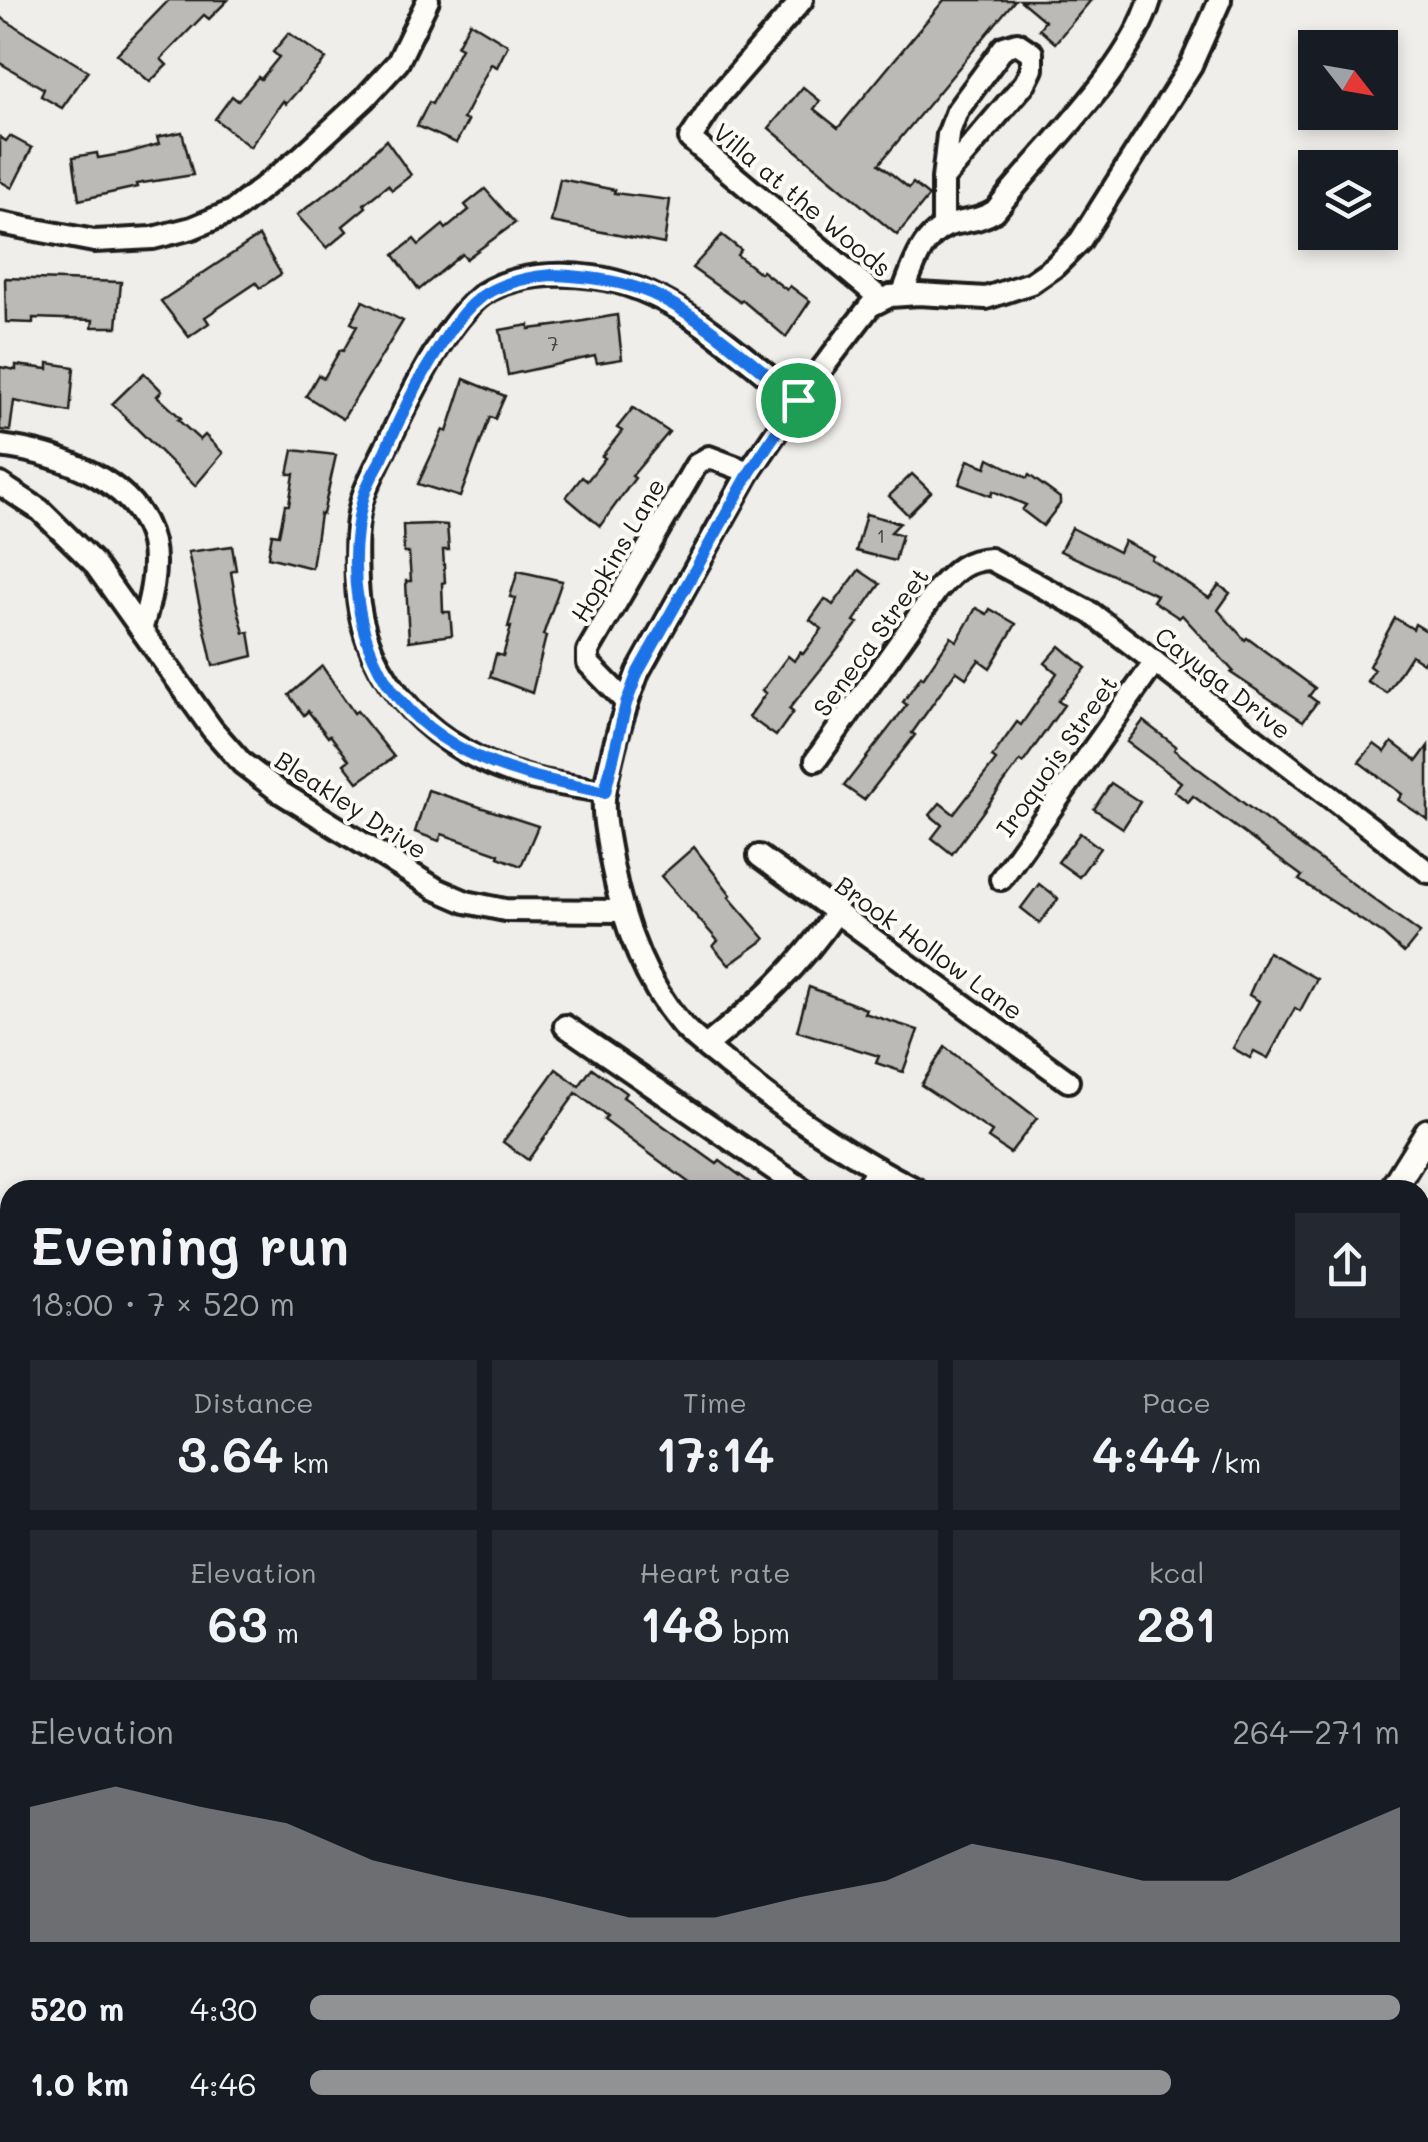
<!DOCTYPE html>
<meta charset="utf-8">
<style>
body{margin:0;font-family:Mali,sans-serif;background:#242831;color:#f1f3f6;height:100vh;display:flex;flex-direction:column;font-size:38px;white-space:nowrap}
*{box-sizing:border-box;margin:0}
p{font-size:32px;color:#9ea1a6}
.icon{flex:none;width:55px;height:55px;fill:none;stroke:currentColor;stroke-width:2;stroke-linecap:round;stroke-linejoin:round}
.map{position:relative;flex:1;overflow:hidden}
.details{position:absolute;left:0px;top:1180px;width:1430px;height:962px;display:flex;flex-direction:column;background:#171b24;border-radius:30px 30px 0 0;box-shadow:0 5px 15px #0003}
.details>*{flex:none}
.needle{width:65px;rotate:121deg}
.fabs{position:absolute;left:1298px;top:30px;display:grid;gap:20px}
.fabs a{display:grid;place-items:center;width:100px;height:100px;border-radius:0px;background:#171b24;box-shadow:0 5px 15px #0003;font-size:50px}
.pin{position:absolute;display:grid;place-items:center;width:85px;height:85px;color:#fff;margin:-42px;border:5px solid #fff;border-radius:50%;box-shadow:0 2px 10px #0007}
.round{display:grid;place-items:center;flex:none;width:105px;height:105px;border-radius:0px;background:#242831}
.summary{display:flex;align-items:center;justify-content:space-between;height:170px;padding:0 30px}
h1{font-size:55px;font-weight:600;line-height:75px}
.stats{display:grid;grid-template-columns:repeat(3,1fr);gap:15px;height:170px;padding:10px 30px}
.stats div{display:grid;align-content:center;border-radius:0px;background:#242831;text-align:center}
.stats b{font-size:50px;font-weight:600}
.stats small{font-size:28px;font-weight:400}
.stats p{font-size:28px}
.chart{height:280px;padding:20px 30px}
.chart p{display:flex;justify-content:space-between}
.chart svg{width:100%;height:180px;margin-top:10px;fill:#919294;opacity:.7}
ul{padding:0 30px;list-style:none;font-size:32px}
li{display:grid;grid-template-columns:160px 120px 1fr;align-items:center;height:75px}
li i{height:25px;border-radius:12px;background:#919294}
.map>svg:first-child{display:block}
</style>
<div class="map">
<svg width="1428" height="2142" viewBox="0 0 1428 2142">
<rect width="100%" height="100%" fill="#f0eeea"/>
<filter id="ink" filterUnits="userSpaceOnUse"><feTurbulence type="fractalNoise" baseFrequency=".01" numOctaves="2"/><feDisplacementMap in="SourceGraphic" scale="20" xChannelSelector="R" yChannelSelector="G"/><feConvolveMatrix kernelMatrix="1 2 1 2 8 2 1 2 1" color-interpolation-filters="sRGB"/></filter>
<g filter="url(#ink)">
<polygon fill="#e0deda" points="382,2132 1121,2132 1130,2142 376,2142"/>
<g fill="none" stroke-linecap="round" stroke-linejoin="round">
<polyline stroke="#706f6d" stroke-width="6" points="1420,1971 1428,1963"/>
</g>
<g fill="#bbbab6" stroke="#1c1c1c" stroke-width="2.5">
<polygon points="169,0 228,0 209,19 204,15 161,59 167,65 150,82 117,54"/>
<polygon points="944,0 1015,0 879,164 909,188 913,183 929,196 897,235 769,128 803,87 820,101 814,109 838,128"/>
<polygon points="1020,0 1091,0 1055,43 1039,29 1045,21"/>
<polygon points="0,17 88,71 62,108 41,96 44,89 0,63"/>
<polygon points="470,22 508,45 497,67 491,64 463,119 468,121 456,143 417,126 429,102 432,104 461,48 457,46"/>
<polygon points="289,33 326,59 286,104 283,101 250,147 215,119 232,96 238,101 258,77 261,79 279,57 273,52"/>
<polygon points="182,132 193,175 136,184 137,187 79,200 73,157 97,153 98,158 127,153 159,144 157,137"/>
<polygon points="10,136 32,148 12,188 0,181 0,137 6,141"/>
<polygon points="386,140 411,175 392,190 388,185 364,204 366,207 343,226 347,231 327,248 297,215 344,180"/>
<polygon points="560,179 615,190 614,193 670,200 664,244 551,222"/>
<polygon points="485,189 515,223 466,259 462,254 419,290 394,255 414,239 419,245 443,225 446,229 469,210 465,205"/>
<polygon points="722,235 741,250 737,255 760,273 762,271 787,290 790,286 810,301 786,337 742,300 740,302 692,268"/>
<polygon points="259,236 281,274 260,288 256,283 205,317 209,323 189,337 161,301"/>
<polygon points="5,278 121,282 117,327 92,327 93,320 33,318 33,323 6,322"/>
<polygon points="363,301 403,321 343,419 306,396 318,375 324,378 340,350 343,351 357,326 351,323"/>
<polygon points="617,315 622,359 597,363 595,356 508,375 500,330 529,325 529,329 561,325"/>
<polygon points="48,363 74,367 70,412 14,401 10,431 0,430 0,367 16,370 16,365 48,369"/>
<polygon points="144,373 162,391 157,396 181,418 178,420 200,440 205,435 223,453 195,486 112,404"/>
<polygon points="464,379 505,396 495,419 490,417 460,497 418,484 443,430 447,432"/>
<polygon points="633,408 669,432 632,476 635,478 600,526 566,497 582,477 587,481 605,458 602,456 622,431 617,428"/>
<polygon points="293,450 336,455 323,514 320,514 312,568 268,557 272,534 279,535 285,505 289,505 294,474 288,474"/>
<polygon points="989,458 1027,478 1029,475 1060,498 1060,504 1043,526 1022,510 1026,505 993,491 991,496 959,484 968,460 986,467"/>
<polygon points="912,474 931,492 908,515 889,496"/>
<polygon points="866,514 900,523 891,532 902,535 895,561 856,551"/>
<polygon points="432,524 447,525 449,550 443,550 445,582 442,583 443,612 450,612 452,635 409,641 406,581 411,581 409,553 404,553 403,525"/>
<polygon points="1072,528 1119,552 1124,541 1153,556 1151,559 1209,598 1219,585 1230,593 1218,610 1245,640 1247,638 1315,688 1309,696 1317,702 1303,721 1231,673 1233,671 1182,615 1179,618 1153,601 1157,595 1060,551"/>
<polygon points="232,546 236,570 231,572 236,601 244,633 249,632 253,656 213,666 188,552"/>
<polygon points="859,570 880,584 854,621 858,623 789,709 793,712 776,736 749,717 766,693 762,691 788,656 794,661 800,652 803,654 822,629 810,620 825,599 833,605"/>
<polygon points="518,571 562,581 543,635 546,636 532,693 490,677 496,654 503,656 511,627 508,627 516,598 510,597"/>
<polygon points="976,608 987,614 990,609 1016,624 990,668 979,660 966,678 956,671 912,733 915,735 864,800 844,786 907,705 903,702 921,676 923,678 951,637 957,641"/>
<polygon points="1395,618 1413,629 1415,624 1428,632 1428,654 1423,663 1411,655 1387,693 1367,681 1374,670 1369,666"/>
<polygon points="1060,646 1086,668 1058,701 1064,705 1023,763 1020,761 952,854 932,838 942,825 930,815 940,803 954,814 996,760 992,757 1017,722 1021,725 1057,673 1045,663"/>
<polygon points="322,666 354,713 357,711 394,757 358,782 344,764 349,760 330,735 328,737 308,711 304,715 289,695"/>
<polygon points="1143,721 1176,746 1174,750 1258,814 1420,933 1404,953 1383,934 1299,880 1302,876 1193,796 1188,802 1174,791 1181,782 1127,742"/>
<polygon points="1392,742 1417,761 1428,746 1428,820 1398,800 1402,794 1359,762 1374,744 1385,752"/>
<polygon points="1111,783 1140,802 1123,828 1094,809"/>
<polygon points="428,790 538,826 521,866 498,857 499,854 442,834 439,841 415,832"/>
<polygon points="1080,833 1100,848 1079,877 1058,862"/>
<polygon points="694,847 731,895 729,897 765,939 729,965 713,946 718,941 661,876"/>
<polygon points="1039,884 1058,899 1040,923 1021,908"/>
<polygon points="1268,952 1317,979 1300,1011 1295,1008 1268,1058 1254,1051 1250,1058 1233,1048 1259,1001 1249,995"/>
<polygon points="809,987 866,1009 864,1013 918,1030 903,1072 876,1063 879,1056 797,1031"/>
<polygon points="945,1047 1037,1118 1010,1153 988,1138 992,1132 921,1085"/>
<polygon points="592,1068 626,1093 623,1097 717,1164 720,1161 760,1190 699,1190 604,1120 607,1116 576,1093 528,1160 503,1142 556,1069 579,1086"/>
</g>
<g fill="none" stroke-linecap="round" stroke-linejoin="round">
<g stroke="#1c1c1c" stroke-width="28">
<g id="minor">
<polyline points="802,0 717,98 690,139 881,299"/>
<polyline points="943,179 1025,83 1032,69 1032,53 1017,43 1004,47 957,111 948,135 943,179 943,227"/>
<polyline points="0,223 94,241 153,238 192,228 233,211 301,157 364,99 398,62 428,0"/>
<path d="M902,295C914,266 922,229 957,223C972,220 982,219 995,211C1042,150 1128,72 1150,0"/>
<path d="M0,446C56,453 137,479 152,542C158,569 150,601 142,627"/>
<polyline points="0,484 40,510 93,562 212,729 242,763 280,792 436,889 466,902 505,910 621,911"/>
<polyline points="627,703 588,663 588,651 696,465 709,457 749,472"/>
<path d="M816,760L937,590C954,572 964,560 990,559L1091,613L1428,872"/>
<path d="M605,792C580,787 555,784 530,778C439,754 361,683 357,584C356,556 354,521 364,494C373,471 386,448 396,426C415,387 448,320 483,294C513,274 559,272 593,277C672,287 738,353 798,400"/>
<polyline points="759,856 1068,1081"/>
<polyline points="1001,879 1155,662"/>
<polyline points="565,1026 804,1190"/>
<path d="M706,1046C762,1000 796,971 837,911"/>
<polyline points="864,1190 877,1169"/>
<path d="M917,1190C849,1155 786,1113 727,1064C712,1051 694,1039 681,1024C642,979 623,921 612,865C608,840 601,814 605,789C612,750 624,709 638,672L749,472L798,400L870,306L890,296L919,294L986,298L1031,283L1054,267L1080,241L1191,65L1220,0"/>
<polyline points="1420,1223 1428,1229"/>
<polyline points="0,1253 10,1263"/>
<polyline points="1420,1286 1428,1280"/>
<polyline points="1420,1434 1428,1422"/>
<polyline points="1420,1660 1428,1631"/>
<polyline points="1420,1822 1428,1815"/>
<polyline points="0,1879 10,1888"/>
<polyline points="0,1963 10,1966"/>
<polyline points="0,2022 10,2021"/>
<polyline points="222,2132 230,2142"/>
<polyline points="572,2132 597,2142"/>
<polyline points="692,2132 695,2142"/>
<polyline points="1253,2132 1264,2142"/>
<polyline points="1409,2132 1419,2142"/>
<polyline points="414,2142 420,2132"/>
<polyline points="608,2142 629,2132"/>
<polyline points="1309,2142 1317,2132"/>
</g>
</g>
<g stroke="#1c1c1c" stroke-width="32">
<g id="major">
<polyline points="1392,1190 1428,1132"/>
<polyline points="346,2142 351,2132"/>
</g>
</g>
<use href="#minor" stroke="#fdfcf7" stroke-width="20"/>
<use href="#major" stroke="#fdfcf7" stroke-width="25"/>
</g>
</g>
<g fill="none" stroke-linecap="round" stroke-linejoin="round" filter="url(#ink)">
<g stroke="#fff" stroke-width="20">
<path id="route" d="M552,275C582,276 609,279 637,288C689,304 755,366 798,400L750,472L638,672L626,704L605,792C530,778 453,762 401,701C355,648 346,565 363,499C366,485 375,471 382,458C397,425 411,393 430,363C444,340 462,307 487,293C507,281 529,277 552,275Z"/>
</g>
<use href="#route" stroke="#1a73e8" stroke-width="12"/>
</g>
<g text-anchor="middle" stroke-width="8" stroke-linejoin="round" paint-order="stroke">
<g font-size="20" fill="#444442">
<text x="553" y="351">7</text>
<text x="881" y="543">1</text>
</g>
<g font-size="25" fill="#1c1c1c" stroke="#fdfcf7">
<text transform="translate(802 200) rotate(40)" y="9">Villa at the Woods</text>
<text transform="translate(618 550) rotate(-60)" y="9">Hopkins Lane</text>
<text transform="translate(871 642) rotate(-54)" y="9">Seneca Street</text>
<text transform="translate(1223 683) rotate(38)" y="9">Cayuga Drive</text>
<text transform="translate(1057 756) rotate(-55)" y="9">Iroquois Street</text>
<text transform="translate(351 805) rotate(33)" y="9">Bleakley Drive</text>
<text transform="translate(929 948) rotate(36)" y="9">Brook Hollow Lane</text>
</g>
</g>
</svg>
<div class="fabs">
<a><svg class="needle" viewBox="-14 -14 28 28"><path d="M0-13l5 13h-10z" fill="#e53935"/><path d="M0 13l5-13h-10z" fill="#9ea1a6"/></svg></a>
<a><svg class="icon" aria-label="layers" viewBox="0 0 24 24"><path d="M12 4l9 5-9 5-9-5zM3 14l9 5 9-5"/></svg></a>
</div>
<div class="pin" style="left:798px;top:400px;background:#1e9e55"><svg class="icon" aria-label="arrive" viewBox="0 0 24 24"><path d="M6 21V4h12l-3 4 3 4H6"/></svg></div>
<section class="details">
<div class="summary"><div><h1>Evening run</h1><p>18:00 · 7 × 520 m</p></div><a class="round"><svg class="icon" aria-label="share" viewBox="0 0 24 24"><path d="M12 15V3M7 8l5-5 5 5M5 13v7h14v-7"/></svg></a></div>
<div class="stats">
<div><p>Distance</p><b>3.64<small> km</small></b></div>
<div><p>Time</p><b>17:14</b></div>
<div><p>Pace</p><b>4:44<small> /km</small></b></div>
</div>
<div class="stats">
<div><p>Elevation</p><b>63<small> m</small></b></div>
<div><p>Heart rate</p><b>148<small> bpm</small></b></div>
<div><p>kcal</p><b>281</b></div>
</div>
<div class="chart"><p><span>Elevation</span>264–271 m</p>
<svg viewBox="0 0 160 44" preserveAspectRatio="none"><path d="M0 44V11L10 6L20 11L30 15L40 24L50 29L60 33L70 38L80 38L90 33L100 29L110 20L120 24L130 29L140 29L150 20L160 11V44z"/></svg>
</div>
<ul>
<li><b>520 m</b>4:30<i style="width:100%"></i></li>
<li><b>1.0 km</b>4:46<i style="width:79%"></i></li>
</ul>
</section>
</div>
